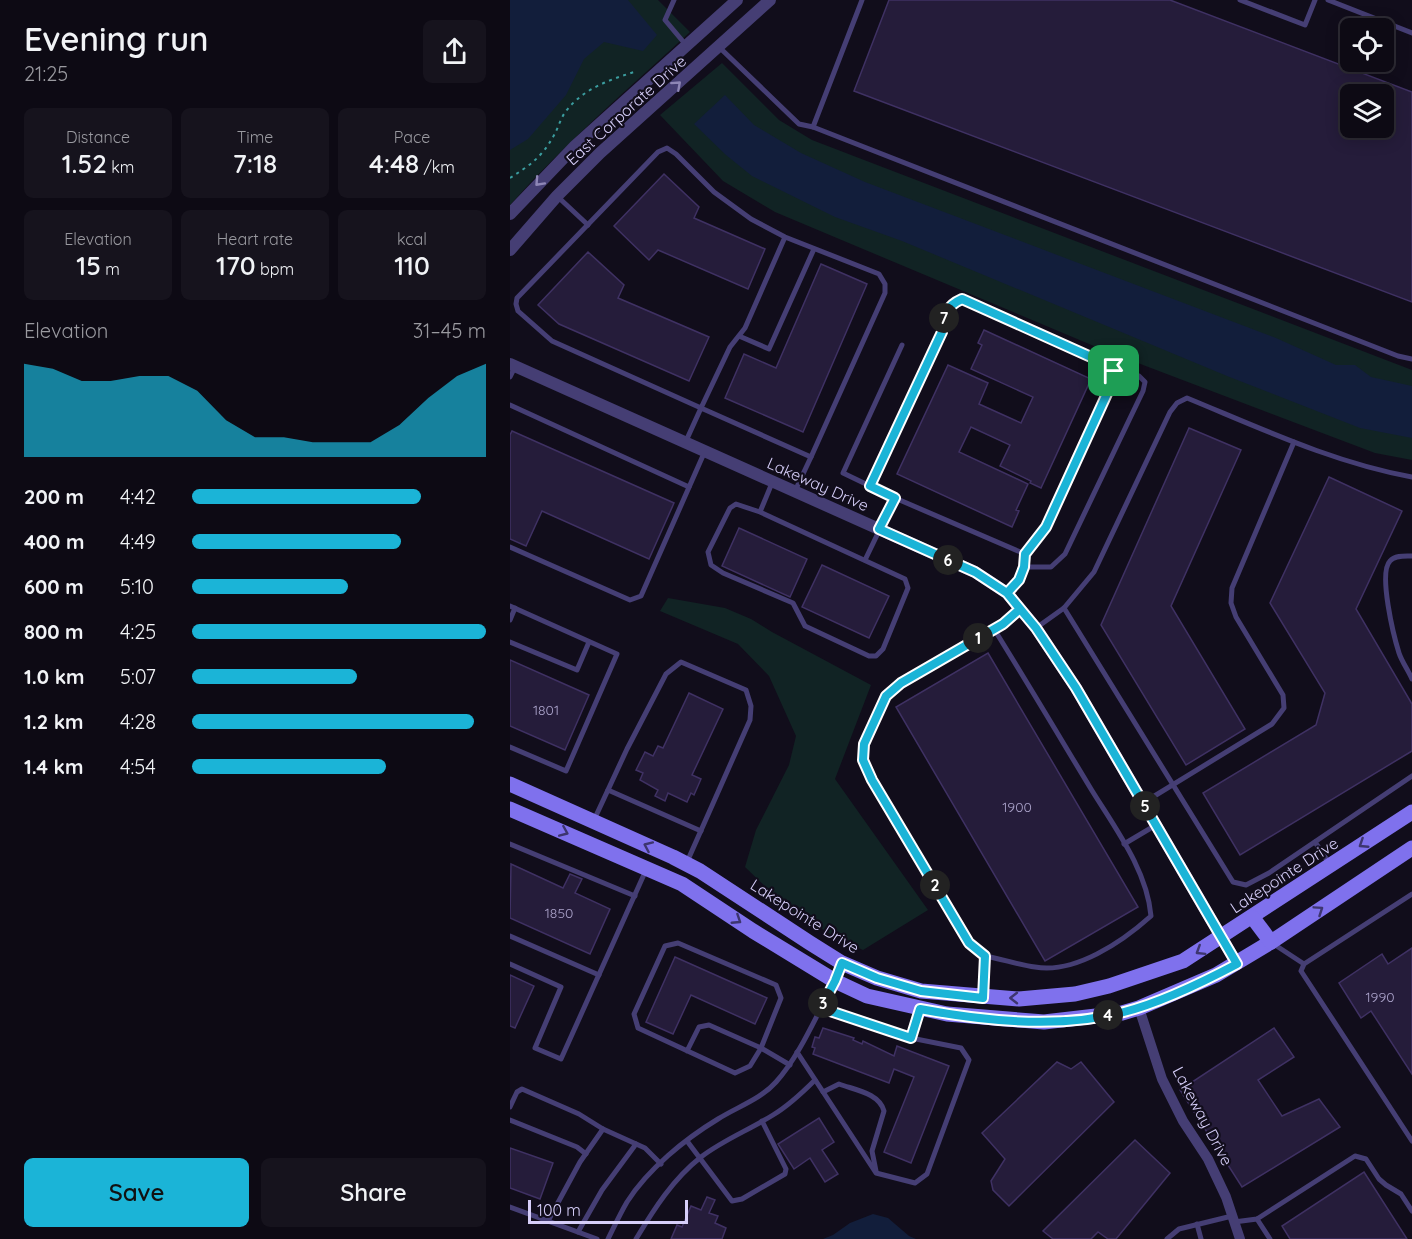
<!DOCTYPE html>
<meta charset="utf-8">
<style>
body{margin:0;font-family:Quicksand,sans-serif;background:#16131d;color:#f1f3f6;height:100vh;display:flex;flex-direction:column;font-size:22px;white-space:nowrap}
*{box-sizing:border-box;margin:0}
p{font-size:20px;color:#9a9aa0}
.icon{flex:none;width:33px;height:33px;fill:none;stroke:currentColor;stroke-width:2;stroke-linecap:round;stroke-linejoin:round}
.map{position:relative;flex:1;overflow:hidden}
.sheet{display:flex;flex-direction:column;background:#0d0a14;width:510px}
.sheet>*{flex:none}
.tools{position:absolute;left:830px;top:18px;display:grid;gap:12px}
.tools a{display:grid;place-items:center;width:54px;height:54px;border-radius:9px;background:#0d0a14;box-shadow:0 3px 15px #0003,0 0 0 2px #2d2b34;font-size:30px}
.scale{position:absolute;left:18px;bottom:15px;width:160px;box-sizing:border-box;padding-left:6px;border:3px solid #d6cef9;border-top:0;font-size:16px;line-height:21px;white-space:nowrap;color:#d6cef9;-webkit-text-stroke:4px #110d1b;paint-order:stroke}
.pin{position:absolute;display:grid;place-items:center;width:51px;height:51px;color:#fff;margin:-26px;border-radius:12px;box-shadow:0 3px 9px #0006}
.km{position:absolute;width:30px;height:30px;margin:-15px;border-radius:50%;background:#222;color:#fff;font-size:16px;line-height:30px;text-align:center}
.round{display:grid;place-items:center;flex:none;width:63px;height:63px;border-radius:9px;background:#16131d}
.overview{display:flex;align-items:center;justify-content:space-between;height:102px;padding:0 24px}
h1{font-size:33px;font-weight:600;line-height:45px}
.figures{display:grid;grid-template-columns:repeat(3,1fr);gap:9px;height:102px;padding:6px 24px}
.figures div{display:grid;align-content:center;border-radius:9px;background:#16131d;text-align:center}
.figures b{font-size:26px;font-weight:600}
.figures small{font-size:16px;font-weight:400}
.figures p{font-size:16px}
.chart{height:168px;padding:12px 24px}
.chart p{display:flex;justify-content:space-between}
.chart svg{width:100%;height:108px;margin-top:6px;fill:#1bb4d7;opacity:.7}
.action{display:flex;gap:12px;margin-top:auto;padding:12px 24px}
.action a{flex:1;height:69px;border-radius:9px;background:#1bb4d7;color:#111;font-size:24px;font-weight:600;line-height:69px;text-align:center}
.action a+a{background:#16131d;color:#f1f3f6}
ul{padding:0 24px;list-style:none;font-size:20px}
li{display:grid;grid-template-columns:96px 72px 1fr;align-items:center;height:45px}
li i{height:15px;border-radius:8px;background:#1bb4d7}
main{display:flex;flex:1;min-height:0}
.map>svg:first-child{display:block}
</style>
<main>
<section class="sheet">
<div class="overview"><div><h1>Evening run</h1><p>21:25</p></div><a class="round"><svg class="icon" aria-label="share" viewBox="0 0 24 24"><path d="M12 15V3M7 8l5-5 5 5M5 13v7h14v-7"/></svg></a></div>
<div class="figures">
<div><p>Distance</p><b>1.52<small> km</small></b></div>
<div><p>Time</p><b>7:18</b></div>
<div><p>Pace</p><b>4:48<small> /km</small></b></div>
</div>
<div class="figures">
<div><p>Elevation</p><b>15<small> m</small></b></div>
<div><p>Heart rate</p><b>170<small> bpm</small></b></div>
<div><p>kcal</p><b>110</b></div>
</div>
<div class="chart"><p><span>Elevation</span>31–45 m</p>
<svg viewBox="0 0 160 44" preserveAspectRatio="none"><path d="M0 44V6L10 8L20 13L30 13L40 11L50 11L60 17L70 29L80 36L90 36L100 38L110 38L120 38L130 31L140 20L150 11L160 6V44z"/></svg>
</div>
<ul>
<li><b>200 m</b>4:42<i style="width:78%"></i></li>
<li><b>400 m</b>4:49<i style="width:71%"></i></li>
<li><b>600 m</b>5:10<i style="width:53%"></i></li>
<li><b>800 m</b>4:25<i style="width:100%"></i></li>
<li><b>1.0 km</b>5:07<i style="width:56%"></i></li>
<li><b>1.2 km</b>4:28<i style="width:96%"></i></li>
<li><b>1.4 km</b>4:54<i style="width:66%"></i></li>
</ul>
<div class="action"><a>Save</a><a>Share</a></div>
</section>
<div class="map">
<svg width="902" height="1239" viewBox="0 0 902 1239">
<rect width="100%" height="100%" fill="#110d1b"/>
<g fill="#112324">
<path d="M0,0H148L180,32C119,88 55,143 0,205Z"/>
<polygon points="212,63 269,120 302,140 902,370 902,460 865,453 591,349 265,212 213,181 150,115"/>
<polygon points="158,598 215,608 241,619 262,632 361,685 325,779 418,910 353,950 329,939 279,909 235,867 246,830 279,765 286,736 259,676 228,644 150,611"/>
</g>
<g fill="#121e3b">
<polygon points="0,0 118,0 147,35 133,51 94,42 74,59 56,95 18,139 0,150"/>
<polygon points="215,95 244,125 291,153 355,182 766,338 826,365 845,365 861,377 902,386 902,438 850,428 717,376 392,241 325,217 242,176 216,155 184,124"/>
<polygon points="363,1214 378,1218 399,1236 406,1239 313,1239 323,1235 340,1223"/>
</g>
<g fill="#251c3a" stroke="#3f3163" stroke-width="1.5" fill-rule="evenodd">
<path d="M379,0H660L902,92V302L344,91ZM840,94H873V128H840Z"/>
<polygon points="154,174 189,207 184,218 255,249 238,289 148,250 139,260 104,226"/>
<polygon points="78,252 114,285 108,298 199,337 179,381 49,324 28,305"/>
<polygon points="311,264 357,284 293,432 215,398 234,354 266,368"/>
<polygon points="474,330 581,379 531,488 520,483 521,481 490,466 500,445 461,427 449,452 518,484 506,510 509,511 502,527 387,474 438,365 478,383 469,404 511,423 523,397 461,369 472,345 468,343"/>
<polygon points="679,428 731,450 661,606 735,729 676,765 591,625"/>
<polygon points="2,431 164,503 139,559 32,511 16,546 0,539 0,435"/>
<polygon points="819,477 892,511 846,609 902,704 902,751 730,855 693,793 806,725 815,693 760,603"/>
<polygon points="229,528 297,559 280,597 212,566"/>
<polygon points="312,565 379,596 359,638 292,607"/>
<polygon points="478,653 628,907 535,961 386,707"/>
<polygon points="0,660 79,695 55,750 0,726"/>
<polygon points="179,693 213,709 182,775 191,779 184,795 181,793 177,802 158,793 155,801 145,796 148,790 130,780 133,773 126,770 135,752 143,756 148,746 153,748"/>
<polygon points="1,864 53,888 60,874 72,879 65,893 100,909 80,954 0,918"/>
<polygon points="902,948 902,1074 861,1011 851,1018 829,983 872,954 878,964"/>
<polygon points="165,957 257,998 245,1024 181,995 163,1034 136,1022"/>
<polygon points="0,975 24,986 5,1028 0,1026"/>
<polygon points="313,1028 344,1038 343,1040 352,1044 353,1041 384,1056 387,1046 439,1066 401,1163 374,1152 404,1077 384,1069 379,1083 303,1054 305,1048 302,1047 305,1037 309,1038"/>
<polygon points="764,1028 784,1057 748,1080 772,1116 809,1099 830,1127 732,1187 670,1090"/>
<polygon points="547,1062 561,1069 571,1062 604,1102 499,1206 483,1190 481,1181 495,1159 472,1133"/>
<polygon points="309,1118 324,1142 312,1150 328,1174 315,1182 300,1158 284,1169 268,1144"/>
<polygon points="625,1140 660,1173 606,1239 598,1239 588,1232 581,1239 543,1239 533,1231"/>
<polygon points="0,1148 43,1163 30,1199 0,1188"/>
<polygon points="854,1172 897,1239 780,1239 772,1226"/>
<polygon points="197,1197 205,1200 199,1213 208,1216 205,1223 216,1228 212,1239 161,1239 167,1225 172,1227 181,1206 191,1210"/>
</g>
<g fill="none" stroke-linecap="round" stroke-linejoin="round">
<path stroke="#3b9d9f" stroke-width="2" stroke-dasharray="3 4.5" stroke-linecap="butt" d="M0,178C20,165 31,158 43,137C48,129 50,119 56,111C73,89 99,80 124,72"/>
<g stroke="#453e74" stroke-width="5">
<polyline points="164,0 155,20 176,45"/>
<polyline points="730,0 795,25 805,0"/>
<polyline points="818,0 902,33"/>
<polyline points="209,47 289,124 303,127 352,0"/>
<polyline points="303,127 888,356 902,359"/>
<polyline points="48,197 78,225"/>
<polyline points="229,336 259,349 304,249"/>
<polyline points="0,377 5,367"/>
<polyline points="0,405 179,487"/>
<polyline points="176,441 191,408 42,341 8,311 6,304 7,298 148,152 157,148 166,154 204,192 241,219 275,237 369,274 375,284 375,293 301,457 191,408 220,347 235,328 275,237"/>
<path d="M360,486L431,332C434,315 436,306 452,299L601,365L604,372L601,385L536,527L515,554L514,567L509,580L497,593"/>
<polyline points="285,491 301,457"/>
<polyline points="385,498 515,554"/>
<polyline points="250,512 395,579 398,588 373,649 366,656 359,656 295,626 283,603 213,573 201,565 198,552 220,508 226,504 250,512 262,483"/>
<polyline points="0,547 120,600 131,596 195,451"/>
<path d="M902,556C895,556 885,555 880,561C868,573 884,637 889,653C892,662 898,670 902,679"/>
<polyline points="355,560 385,498 333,473 392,345"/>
<polyline points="514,567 541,567 555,554 633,391 635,382 629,376 604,371"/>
<polyline points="0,606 107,654 56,771 0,747"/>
<polyline points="554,608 723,882 736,885 759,873 902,776"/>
<polyline points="0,620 5,608"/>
<path d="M526,628L554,608L584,572L660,412L667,403L677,398C750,428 824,463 902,477"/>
<polyline points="0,642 67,670 79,642"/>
<polyline points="98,790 191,831"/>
<polyline points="633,803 762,724 774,708 773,695 726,617 721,603 722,588 784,442"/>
<polyline points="84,820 117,749 156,674 171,662 236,690 241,706 240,720 177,862"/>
<polyline points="805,842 819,863"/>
<polyline points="0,844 125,896"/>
<polyline points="614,844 646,825"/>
<polyline points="902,894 794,964 791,971 902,1141"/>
<polyline points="0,936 89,975"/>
<polyline points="762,943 794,964"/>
<path d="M475,956C492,959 509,965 525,967C565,974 612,942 641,916C637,870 605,828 581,789C549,736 517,682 484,629"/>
<polyline points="0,964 51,987 25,1048 51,1059 136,870"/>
<polyline points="473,994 475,956 459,943 362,780 353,760 354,744 376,696 391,683 493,624 510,609"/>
<polyline points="401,1038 409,1011"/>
<polyline points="177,1051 189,1027 199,1025 251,1048 240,1066 225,1073 128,1028 124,1014 155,946 168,943 266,985 271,998 251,1048 280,1065"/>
<polyline points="287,1052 366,1173 405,1183 417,1174 459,1060 451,1048 401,1038 311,1008"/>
<path d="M313,1092L329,1084C345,1090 369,1093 374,1111L362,1151L366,1171"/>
<polyline points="0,1107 7,1092 12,1089 69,1114 93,1129 135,1148 151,1164"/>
<polyline points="0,1120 67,1147 76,1154"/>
<polyline points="177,1141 222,1201 232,1199 275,1174 276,1169 252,1121"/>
<polyline points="0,1207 87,1239"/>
<polyline points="747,1219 760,1239"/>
<polyline points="38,1221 70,1162 93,1129"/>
<polyline points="724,1222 747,1219 845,1156 856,1159 869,1179 876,1185 891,1194 902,1211"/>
<polyline points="687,1224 691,1239"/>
<polyline points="68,1232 92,1190 126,1144"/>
<path d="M98,1239C104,1227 110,1214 117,1202C138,1169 175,1139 208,1119C227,1107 251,1099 266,1082C289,1057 307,1014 324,983"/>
<path d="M126,1239C144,1209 163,1179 191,1157C213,1140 239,1130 263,1115C278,1106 292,1093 305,1080"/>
<polyline points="657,1239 669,1229 722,1216"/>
</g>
<polyline stroke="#453e74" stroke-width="10" points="629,1008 652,1079 673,1121 698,1159 716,1197 730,1239"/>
<g stroke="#453e74" stroke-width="12">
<polyline points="0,214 65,146 227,0"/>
<polyline points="0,250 47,196 90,153 260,0"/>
<polyline points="0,364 465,572 497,593 526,628 566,688 727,964"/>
</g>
<g stroke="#7f71ed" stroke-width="15">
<polyline points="0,784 163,857 190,871 300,943 332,963 367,978 411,991 509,999 565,994 599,986 673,961 902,812"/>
<polyline points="0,809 172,884 243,931 325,981 357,996 437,1014 534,1022 612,1013 629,1008 706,975 761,942 902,848"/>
<polyline points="743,918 761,942"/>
</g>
</g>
<defs><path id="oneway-chevron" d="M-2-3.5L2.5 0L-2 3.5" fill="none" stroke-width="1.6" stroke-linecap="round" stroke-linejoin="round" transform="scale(1.5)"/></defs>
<g stroke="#8e86b6">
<use href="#oneway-chevron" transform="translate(167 85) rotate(-42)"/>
<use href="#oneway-chevron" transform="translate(29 182) rotate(133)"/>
</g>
<g stroke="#3d356f">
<use href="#oneway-chevron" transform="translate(54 832) rotate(23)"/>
<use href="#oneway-chevron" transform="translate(853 844) rotate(147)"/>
<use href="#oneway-chevron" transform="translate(138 846) rotate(-156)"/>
<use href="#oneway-chevron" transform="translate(809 910) rotate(-34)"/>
<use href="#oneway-chevron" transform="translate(227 920) rotate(33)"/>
<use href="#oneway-chevron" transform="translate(690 951) rotate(148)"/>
<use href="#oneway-chevron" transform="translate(504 998) rotate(-180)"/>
</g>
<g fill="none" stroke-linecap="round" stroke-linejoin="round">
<g stroke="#fff" stroke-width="12">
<path id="route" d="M604,371L601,385L536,527L515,554L514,567L509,580L497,593L510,609L493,624L391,683L376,696L354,744L353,760L362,780L459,943L475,956L473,998L411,991L367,978L332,963L325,981L311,1008L401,1038L410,1009C473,1021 551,1029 614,1012C649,1003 695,981 727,964L566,688L526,628L497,593L465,572L369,529L385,498L360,486L432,332C434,315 436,306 452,299L601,366L604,371"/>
</g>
<use href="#route" stroke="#1bb4d7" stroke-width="8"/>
</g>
<g text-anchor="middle" stroke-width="4.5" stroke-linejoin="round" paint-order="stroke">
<g font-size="14" fill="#aaa2c9">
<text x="36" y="715">1801</text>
<text x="507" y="812">1900</text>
<text x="49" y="918">1850</text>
<text x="870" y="1002">1990</text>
</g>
<g font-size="16" fill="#d6cef9" stroke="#110d1b">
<text transform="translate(116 110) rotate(-42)" y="6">East Corporate Drive</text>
<text transform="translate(308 484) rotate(24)" y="6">Lakeway Drive</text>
<text transform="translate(774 875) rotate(-33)" y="6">Lakepointe Drive</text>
<text transform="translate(295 916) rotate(32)" y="6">Lakepointe Drive</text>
<text transform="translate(693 1116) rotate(62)" y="6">Lakeway Drive</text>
</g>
</g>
</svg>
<div class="tools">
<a><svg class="icon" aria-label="locate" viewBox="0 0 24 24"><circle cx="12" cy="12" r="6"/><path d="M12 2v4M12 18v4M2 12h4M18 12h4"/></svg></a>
<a><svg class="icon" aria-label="layers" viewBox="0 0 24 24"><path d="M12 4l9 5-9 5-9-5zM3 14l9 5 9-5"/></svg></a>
</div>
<div class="scale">100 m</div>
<div class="pin" style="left:604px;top:371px;background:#1e9e55"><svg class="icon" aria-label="arrive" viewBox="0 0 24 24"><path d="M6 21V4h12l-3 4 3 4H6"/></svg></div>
<b class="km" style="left:468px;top:638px">1</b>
<b class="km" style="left:425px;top:885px">2</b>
<b class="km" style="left:313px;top:1003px">3</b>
<b class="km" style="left:598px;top:1015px">4</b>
<b class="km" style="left:635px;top:806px">5</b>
<b class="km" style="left:438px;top:560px">6</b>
<b class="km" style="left:434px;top:318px">7</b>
</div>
</main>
